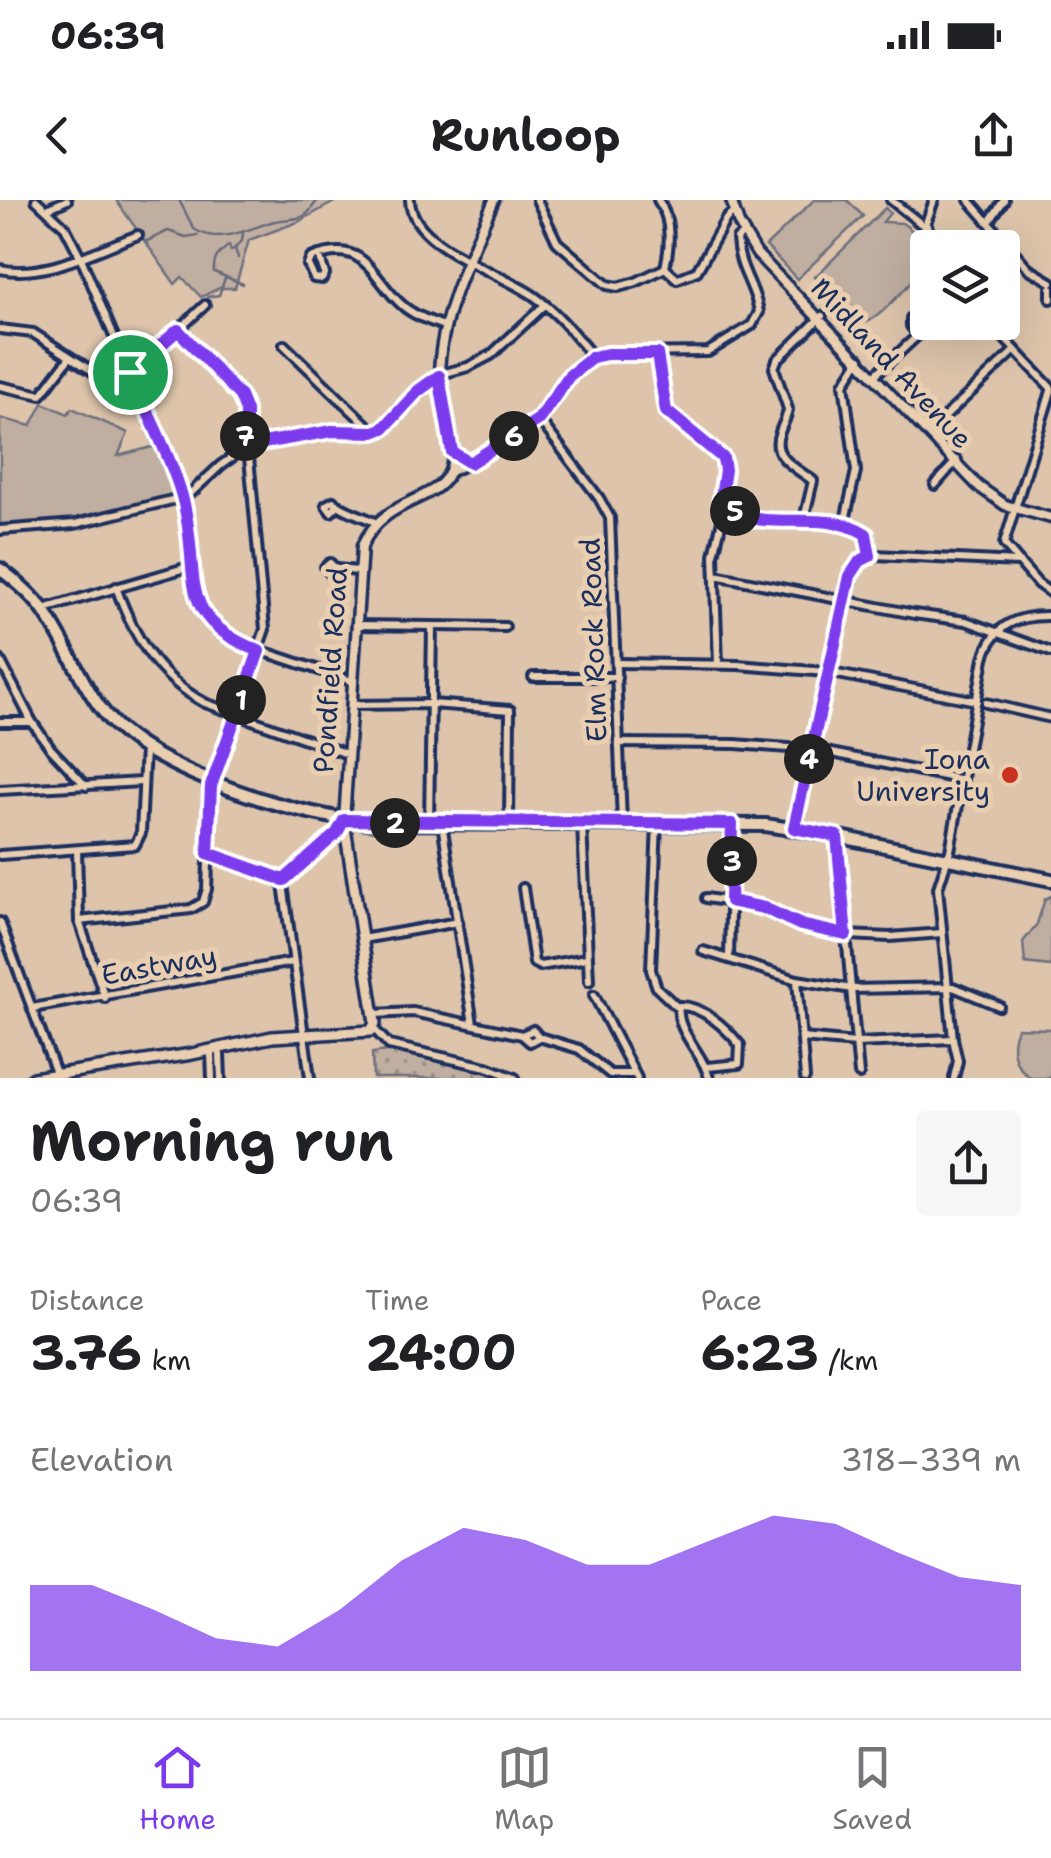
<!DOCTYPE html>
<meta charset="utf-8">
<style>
body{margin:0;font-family:"Shantell Sans",sans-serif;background:#f6f6f6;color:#202124;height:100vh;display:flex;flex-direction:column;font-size:38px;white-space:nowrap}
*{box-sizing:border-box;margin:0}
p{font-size:32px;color:#757577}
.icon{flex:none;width:55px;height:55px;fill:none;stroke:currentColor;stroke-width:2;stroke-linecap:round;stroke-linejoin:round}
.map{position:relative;height:878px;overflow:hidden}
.side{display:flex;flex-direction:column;background:#fff;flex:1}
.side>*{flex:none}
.buttons{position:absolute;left:910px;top:30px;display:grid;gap:20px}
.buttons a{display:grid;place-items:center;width:110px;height:110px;border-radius:10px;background:#fff;box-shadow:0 10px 40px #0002;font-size:50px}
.pin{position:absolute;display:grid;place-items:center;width:85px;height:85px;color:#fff;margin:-42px;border:5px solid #fff;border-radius:50%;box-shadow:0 2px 10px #0007}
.km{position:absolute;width:50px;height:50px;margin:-25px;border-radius:50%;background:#222;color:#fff;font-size:28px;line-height:50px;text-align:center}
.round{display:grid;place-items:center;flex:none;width:105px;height:105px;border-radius:10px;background:#f6f6f6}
.head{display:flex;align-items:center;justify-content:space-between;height:170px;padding:0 30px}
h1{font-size:55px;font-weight:700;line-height:75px}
.stats{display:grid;grid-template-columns:repeat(3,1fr);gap:15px;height:170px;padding:10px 30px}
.stats div{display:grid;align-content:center}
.stats b{font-size:50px;font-weight:700}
.stats small{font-size:28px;font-weight:400}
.stats p{font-size:28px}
.chart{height:280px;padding:20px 30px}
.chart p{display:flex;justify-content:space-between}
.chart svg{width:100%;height:180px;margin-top:10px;fill:#7c3aed;opacity:.7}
.status{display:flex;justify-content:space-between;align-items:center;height:70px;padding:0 50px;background:#fff;direction:ltr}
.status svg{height:28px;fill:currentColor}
header{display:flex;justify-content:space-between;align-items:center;height:130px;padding:0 30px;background:#fff;font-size:45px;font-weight:700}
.tabs{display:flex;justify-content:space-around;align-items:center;height:140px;border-top:2px solid #e0e0e0;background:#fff;font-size:28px;color:#757577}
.tabs a{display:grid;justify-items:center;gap:5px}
.tabs .active{color:#7c3aed}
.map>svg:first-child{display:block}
</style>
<div class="status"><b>06:39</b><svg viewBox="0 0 49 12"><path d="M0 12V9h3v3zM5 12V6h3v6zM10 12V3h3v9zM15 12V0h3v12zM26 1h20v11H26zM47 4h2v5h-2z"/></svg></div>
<header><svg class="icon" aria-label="back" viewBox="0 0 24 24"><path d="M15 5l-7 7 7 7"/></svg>Runloop<svg class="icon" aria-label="share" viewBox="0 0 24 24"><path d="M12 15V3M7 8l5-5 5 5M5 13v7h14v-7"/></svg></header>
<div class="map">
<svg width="1051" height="878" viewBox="0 0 1051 878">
<defs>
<pattern id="grass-dots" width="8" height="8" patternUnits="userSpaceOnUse" patternTransform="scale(2.5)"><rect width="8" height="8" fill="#c0afa0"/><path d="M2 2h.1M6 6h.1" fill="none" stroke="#9b8f86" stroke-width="1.8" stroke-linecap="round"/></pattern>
</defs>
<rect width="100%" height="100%" fill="#ddc4ab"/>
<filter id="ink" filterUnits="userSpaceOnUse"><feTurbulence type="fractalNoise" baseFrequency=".01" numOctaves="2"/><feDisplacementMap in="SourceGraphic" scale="20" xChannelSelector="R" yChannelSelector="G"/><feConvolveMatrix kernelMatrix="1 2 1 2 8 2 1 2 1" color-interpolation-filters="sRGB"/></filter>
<g filter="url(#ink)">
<polygon fill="url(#grass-dots)" stroke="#6e6f7f" stroke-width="2.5" points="395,850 494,871 509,878 373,878 372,853"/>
<g fill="#c0afa0" stroke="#6e6f7f" stroke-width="2.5">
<polygon points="116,0 338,0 298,22 249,40 235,88 219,88 201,97 182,77 175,84"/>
<polygon points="814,0 847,0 863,16 797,79 766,46"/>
<path d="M885,8L890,13L883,22L902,23C937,46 926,68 901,93C892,102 882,114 871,120C842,134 819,111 821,82L815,77Z"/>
<polygon points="43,203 68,214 72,208 128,233 118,256 156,246 176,292 174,295 65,322 0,327 0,218 31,226"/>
<polygon points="1051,696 1051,766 1025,763 1023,742 1037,724 1045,699"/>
<path d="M1017,828L1051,829V878H1031C1013,866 1009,847 1017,828Z"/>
</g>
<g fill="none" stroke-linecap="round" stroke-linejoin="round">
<g stroke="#676a7d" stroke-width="2.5">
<path d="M179,0L194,29C218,45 246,30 271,22C281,19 292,20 302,17C310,14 312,6 318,0"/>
<polyline points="145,42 168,31 186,37 198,35"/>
<path d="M235,48L231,51L229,45C219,54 213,57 214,72L243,84"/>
<polyline points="238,58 235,48 242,41 243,33"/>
<polyline points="207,97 219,95 225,78"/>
</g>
<g stroke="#1b2f5e" stroke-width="14">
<g id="minor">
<polyline points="36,0 65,27 80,56 184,302 195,393 204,415 219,431 238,443 352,481"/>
<path d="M410,0C411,47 501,72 534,96C558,113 575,135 593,157"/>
<polyline points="537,0 557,42 607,85 618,87 636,82 665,68"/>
<path d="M658,0C672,19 670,46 665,68"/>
<polyline points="891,0 925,27"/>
<polyline points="934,0 926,23 935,48"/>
<polyline points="969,0 1029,69 1051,82"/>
<polyline points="47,9 67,0"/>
<polyline points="989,22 1004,0"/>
<path d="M319,55L325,74L322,79L314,78L308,65L311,58C366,36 371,78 402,105C414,116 431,121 446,127"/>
<polyline points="665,68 677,79 697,71 726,19 734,12"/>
<path d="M0,69C45,79 96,50 138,35"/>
<polyline points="1051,88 1051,99"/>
<polyline points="989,122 1051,188"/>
<polyline points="0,129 33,133 103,178 116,180 140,166 205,105"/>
<polyline points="918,135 911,126 911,118 921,110 928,113"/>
<polyline points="284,145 373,231"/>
<path d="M657,154L666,211L723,259L725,270L720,304C734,311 750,319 766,320C796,322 846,314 869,337L870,355"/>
<polyline points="874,176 932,122"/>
<polyline points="0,186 41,195 70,157"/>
<polyline points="1051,191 1004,344 1038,384 1051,393"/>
<polyline points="539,219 599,298 610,318 622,623"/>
<polyline points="928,233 1015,150"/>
<path d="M449,273L477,259L539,219L569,176L593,157L616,153L708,152L752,125L759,112C755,86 738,68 737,39L744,33"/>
<polyline points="935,285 957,260"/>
<path d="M337,306L331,312L326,305L333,301C341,310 364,316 376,323"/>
<path d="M804,319L813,281C797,268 769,257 780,232C783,223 787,218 788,209L774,168L777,160L822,116"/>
<polyline points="844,325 856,271 844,184 860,159"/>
<polyline points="0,330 75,324 176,299 193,291 221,265 251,244 331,231 365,233 384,228 425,186 445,173 468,167 491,155 545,105"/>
<polyline points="336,369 331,374 325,367 330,363 336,369 358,371"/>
<polyline points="715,375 914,414 966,421 1051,452"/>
<path d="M116,387C134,437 157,477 205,503L347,554"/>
<polyline points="44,409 192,366"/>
<polyline points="356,425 505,427"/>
<polyline points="0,460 32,522 51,549 86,586"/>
<polyline points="617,463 738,465 827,472 977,501"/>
<polyline points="718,464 714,355 725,307"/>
<polyline points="533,477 617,477"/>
<polyline points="986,503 1051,518"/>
<polyline points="351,505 432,504 510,510 509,623"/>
<polyline points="0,522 32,522"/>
<polyline points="619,543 735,544 817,550 963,580"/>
<polyline points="0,590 142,582"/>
<polyline points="429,623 432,426"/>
<polyline points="442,623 473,824"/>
<polyline points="657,623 651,770 657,788 677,807"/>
<polyline points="582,624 589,781"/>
<polyline points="794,628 827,472 855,367 864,358 875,355 1018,362"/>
<polyline points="837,638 859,874"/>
<polyline points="77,650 79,721 105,798"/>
<polyline points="208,653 284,681"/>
<polyline points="0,655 135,645 141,633 145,548"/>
<polyline points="523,688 534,763 540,766 587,758"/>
<polyline points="706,698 752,705 794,723 847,735 890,737 942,733"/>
<polyline points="79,721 191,709 203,702 207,689 211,586 265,429 244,204 227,180 178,130"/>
<polyline points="0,722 56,873"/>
<polyline points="362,739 458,722"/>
<polyline points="703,751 797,780 852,789 953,787 999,806"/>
<polyline points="729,757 732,625"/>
<polyline points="797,780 805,878"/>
<polyline points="594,795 637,878"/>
<polyline points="32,808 293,762"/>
<polyline points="374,814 413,812 522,835 530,842 539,837 533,830 522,835"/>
<polyline points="374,829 389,845 487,867 515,878"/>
<polyline points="539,837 579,849 610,874 634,874"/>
<polyline points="802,838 856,843 953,839"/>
<polyline points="216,850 220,854 221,878"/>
<path d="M707,867L739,864L740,845C726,828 702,805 679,806C675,831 704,854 709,878"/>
<polyline points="212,878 211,854 214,850"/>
<polyline points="310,878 283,684 287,676 337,633 344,622"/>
<path d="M954,878L958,861L953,839L938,688L950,651L984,458C994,424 1018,415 1051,416"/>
</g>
</g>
<g stroke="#1b2f5e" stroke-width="15">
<g id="tertiary">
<polyline points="731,0 739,24 757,54 978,286 1005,305 1051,318"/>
<path d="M344,621L362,346C385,295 440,304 451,268C459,240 439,205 439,176C440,114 470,56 494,0"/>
</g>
</g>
<g stroke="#1b2f5e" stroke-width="16">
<polyline id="secondary" points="33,878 192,854 272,837 371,831 375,823 344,621"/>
</g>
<g stroke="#1b2f5e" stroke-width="18">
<path id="primary" d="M0,369C16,381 32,394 44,411C67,444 81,484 106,515C152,573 305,619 378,623L765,625L826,634L1051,680"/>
</g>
<use href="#minor" stroke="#e9ceb0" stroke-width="6"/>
<use href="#tertiary" stroke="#e9ceb0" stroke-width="8"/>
<use href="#secondary" stroke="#e9ceb0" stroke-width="9"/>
<use href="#primary" stroke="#e9ceb0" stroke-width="10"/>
</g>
</g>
<g fill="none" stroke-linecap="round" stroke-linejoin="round" filter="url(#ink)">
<g stroke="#fff" stroke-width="20">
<path id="route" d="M178,130L240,196L246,211V246L332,231L374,232L384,228L418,191L439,176L452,252L470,263L539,219L569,176L593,157L607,154H657L666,211L723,258L725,270L720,304C734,311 749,319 765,320C797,323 837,315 866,334L870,356L860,361L850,376L794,628L837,636L846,735L801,725L764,708L730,701L732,624L344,620L337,633L284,680L208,653L211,586L259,451C173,417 201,376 184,304C175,265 146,211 130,172Z"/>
</g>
<use href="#route" stroke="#7c3aed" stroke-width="12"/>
</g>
<circle fill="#c8321e" stroke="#e9ceb0" stroke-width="4" cx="1010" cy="575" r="10"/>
<g text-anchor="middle" stroke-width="10" stroke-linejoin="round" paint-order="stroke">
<g font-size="28" fill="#1b2f5e" stroke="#e9ceb0">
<text transform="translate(892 163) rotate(47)" y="10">Midland Avenue</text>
<text transform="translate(593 440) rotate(-92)" y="10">Elm Rock Road</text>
<text transform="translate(330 470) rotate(-86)" y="10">Pondfield Road</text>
<text transform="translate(159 765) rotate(-10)" y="10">Eastway</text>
</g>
<g font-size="28" fill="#1b2f5e" stroke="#e9ceb0" text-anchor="end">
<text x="990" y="569">Iona<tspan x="990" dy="32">University</tspan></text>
</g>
</g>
</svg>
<div class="buttons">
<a><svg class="icon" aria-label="layers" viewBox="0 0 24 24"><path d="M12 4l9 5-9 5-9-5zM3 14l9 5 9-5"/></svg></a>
</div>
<div class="pin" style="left:130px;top:172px;background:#1e9e55"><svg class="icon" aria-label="arrive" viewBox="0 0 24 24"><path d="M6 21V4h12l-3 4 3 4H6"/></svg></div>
<b class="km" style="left:241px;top:500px">1</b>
<b class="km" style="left:395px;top:623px">2</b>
<b class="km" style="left:732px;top:661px">3</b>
<b class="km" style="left:809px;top:559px">4</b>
<b class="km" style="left:735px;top:311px">5</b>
<b class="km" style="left:514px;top:236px">6</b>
<b class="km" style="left:245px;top:236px">7</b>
</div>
<section class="side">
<div class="head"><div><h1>Morning run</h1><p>06:39</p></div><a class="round"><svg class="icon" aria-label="share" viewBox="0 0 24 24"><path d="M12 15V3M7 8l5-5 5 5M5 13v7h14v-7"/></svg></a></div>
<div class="stats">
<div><p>Distance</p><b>3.76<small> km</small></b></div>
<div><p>Time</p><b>24:00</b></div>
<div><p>Pace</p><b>6:23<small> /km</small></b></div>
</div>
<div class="chart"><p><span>Elevation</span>318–339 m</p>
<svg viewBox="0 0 160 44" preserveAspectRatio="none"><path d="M0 44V23L10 23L20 29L30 36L40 38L50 29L60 17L70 9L80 12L90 18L100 18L110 12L120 6L130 8L140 15L150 21L160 23V44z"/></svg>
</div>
</section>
<nav class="tabs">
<a class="active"><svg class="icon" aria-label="home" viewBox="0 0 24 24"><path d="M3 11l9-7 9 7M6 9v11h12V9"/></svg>Home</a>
<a><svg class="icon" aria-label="map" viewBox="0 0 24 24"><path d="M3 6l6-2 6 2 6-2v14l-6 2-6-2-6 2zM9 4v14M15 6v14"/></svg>Map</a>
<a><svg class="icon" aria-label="saved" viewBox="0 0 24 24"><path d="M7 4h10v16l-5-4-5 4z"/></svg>Saved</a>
</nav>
